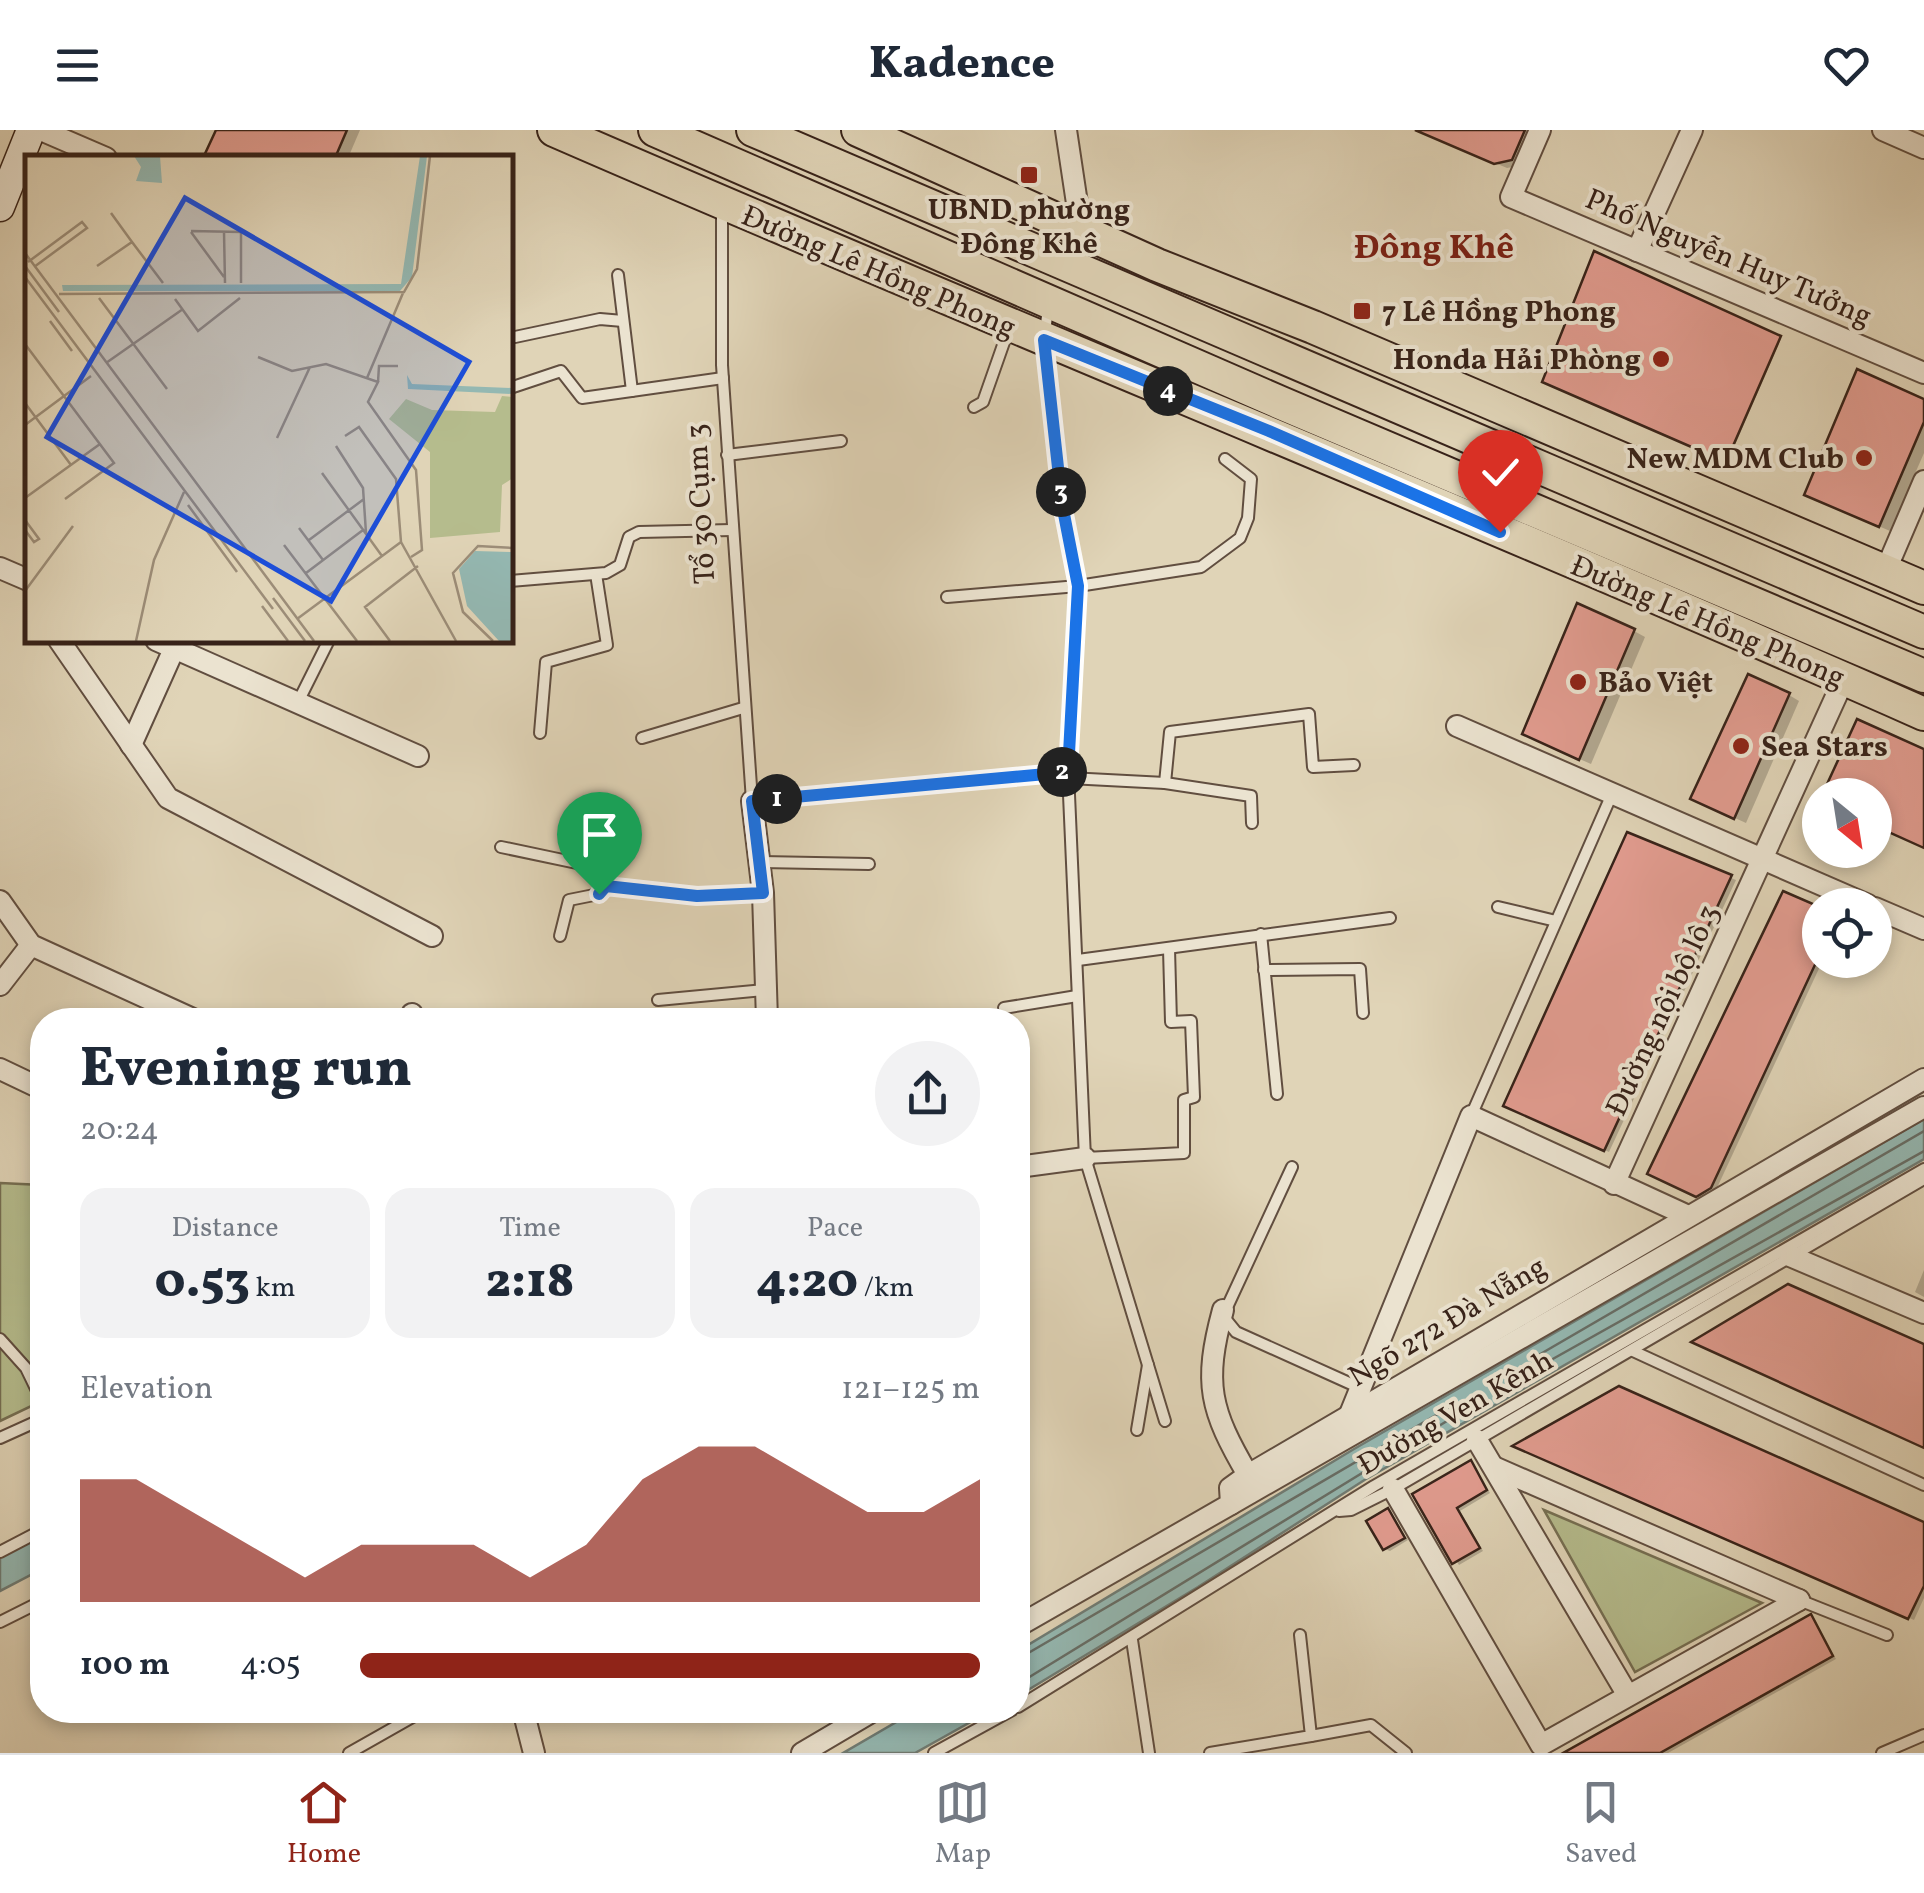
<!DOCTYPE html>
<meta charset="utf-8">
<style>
body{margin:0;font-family:Vollkorn,serif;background:#f2f2f3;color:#1f2937;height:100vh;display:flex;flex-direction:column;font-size:38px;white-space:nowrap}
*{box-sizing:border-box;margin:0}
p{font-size:32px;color:#747a83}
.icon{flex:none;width:55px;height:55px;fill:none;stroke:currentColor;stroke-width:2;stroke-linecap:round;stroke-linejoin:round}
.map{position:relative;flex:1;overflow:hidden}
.side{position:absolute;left:30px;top:878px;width:1000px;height:715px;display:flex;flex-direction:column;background:#fff;border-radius:40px;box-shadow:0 5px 15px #0003}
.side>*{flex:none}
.needle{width:65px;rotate:150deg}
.fabs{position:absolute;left:1802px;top:648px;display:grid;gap:20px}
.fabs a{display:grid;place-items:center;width:90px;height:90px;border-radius:50%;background:#fff;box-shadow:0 5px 15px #0003;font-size:50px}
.pin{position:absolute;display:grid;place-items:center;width:85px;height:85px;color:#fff;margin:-102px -42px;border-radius:50% 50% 50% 0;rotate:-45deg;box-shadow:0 0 10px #0007}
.pin .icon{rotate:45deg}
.km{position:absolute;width:50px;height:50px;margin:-25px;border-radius:50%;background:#222;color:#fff;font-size:28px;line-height:50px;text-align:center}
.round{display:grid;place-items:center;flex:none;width:105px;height:105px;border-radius:52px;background:#f2f2f3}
.overview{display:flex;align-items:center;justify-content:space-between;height:170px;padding:0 50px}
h1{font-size:55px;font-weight:800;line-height:75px}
.stats{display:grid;grid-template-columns:repeat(3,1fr);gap:15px;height:170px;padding:10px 50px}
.stats div{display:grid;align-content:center;border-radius:25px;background:#f2f2f3;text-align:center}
.stats b{font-size:50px;font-weight:800}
.stats small{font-size:28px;font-weight:400}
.stats p{font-size:28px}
.chart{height:280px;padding:20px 50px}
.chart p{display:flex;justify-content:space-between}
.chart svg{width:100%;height:180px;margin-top:10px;fill:#8f2418;opacity:.7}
ul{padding:0 50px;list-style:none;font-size:32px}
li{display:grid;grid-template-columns:160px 120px 1fr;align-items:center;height:75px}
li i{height:25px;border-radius:12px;background:#8f2418}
header{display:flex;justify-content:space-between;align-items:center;height:130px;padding:0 50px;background:#fff;font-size:45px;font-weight:800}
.dock{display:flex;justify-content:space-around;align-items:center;height:140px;border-top:2px solid #e0e1e3;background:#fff;font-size:28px;color:#747a83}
.dock a{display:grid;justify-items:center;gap:5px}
.dock .on{color:#8f2418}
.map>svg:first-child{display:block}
</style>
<header><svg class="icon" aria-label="menu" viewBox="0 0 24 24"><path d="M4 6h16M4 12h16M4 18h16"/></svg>Kadence<svg class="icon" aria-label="heart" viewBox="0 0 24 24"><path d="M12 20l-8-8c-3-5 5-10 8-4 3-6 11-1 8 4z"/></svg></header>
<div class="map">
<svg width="1924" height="1623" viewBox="0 0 1924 1623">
<rect width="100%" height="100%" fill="#e0d4b7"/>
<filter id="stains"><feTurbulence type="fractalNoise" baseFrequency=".002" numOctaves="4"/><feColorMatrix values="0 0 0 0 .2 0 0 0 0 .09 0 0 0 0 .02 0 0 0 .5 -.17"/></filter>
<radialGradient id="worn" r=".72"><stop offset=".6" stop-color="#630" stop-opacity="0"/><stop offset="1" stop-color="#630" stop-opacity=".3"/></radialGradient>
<g fill="#b5bc8d" stroke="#766f53" stroke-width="2.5">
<polygon points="0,1053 42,1055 42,1271 0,1291"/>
<polygon points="1544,1380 1762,1473 1635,1542"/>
</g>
<g fill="#94b8b2" stroke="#6f7c75" stroke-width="2.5">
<polygon points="1924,989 1924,1029 1366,1349 1198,1457 1018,1566 1018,1521 1354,1319"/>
<polygon points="42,1404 42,1439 0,1461 0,1426"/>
<polygon points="917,1580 992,1580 915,1623 843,1623"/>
</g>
<g fill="#0003">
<polygon points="218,0 360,0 348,28 206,28"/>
<polygon points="1417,0 1539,0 1523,35 1507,38"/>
<polygon points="1595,124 1781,209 1728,331 1545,251"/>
<polygon points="1924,272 1924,323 1890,401 1818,370"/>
<polygon points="1634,501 1645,507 1591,634 1536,610"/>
<polygon points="1789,565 1799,571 1746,693 1704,674"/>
<polygon points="1628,705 1736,750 1609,1022 1506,975"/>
<polygon points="1820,779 1823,830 1716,1060 1702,1068 1651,1043"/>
<polygon points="1924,1140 1924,1167 1915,1162"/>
<polygon points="1517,1316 1924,1395 1924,1468 1914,1490"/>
<polygon points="1471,1333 1490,1363 1460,1381 1483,1421 1459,1435 1415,1365"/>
<polygon points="1388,1381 1408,1410 1390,1421 1385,1419"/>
<polygon points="1811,1487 1836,1529 1668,1623 1568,1623"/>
</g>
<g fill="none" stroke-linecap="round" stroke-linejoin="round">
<g stroke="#666d66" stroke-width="2.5">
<polyline points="1924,1001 1537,1226 1536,1233 1542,1235 1924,1021"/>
<polyline points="1018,1529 1455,1274 1462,1276 1460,1283 1018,1554"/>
</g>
</g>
<g fill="#e29c90" stroke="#372219" stroke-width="2.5">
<polygon points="216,0 347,0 335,28 203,28"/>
<polygon points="1415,0 1525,0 1512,30 1494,34"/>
<polygon points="1594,121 1781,206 1726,332 1542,252"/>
<polygon points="1857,239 1924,269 1924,292 1879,397 1804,365"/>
<polygon points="1577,473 1635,499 1579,630 1522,604"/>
<polygon points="1748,544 1790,563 1734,689 1690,669"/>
<polygon points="1857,589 1924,619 1924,718 1875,696 1875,665 1822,665"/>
<polygon points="1627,702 1732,745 1604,1021 1503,976"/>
<polygon points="1783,761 1820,777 1820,824 1711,1058 1696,1067 1647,1044"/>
<polygon points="1788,1154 1924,1214 1924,1318 1691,1212"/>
<polygon points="1619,1256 1924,1392 1924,1456 1908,1489 1512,1316"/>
<polygon points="1471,1330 1487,1360 1457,1378 1480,1418 1452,1434 1412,1364"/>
<polygon points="1388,1378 1405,1408 1383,1420 1366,1391"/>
<polygon points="1811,1484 1833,1526 1660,1623 1563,1623"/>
</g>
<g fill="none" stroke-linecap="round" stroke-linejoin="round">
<g stroke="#614e40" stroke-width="14">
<g id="lane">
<polyline points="722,80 722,235 752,671 1068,642"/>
<polyline points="618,145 632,261"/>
<polyline points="1048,178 1044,210 1062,375 1078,456 1068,642 1085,1028 1165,1291"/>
<polyline points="515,207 600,189 623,191"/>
<polyline points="510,258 561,241 582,268 723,248"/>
<polyline points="974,277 983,272 1009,198"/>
<polyline points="727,325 841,311"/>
<polyline points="510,451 606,443 620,435 629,407 639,402 732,400"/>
<polyline points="947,467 1078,456 1201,437 1240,408 1248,388 1251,349 1225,329"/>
<polyline points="298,572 329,510"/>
<polyline points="540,603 546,532 607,515 596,444"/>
<polyline points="642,608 743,578"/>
<polyline points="1069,648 1165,653 1251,666 1252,693"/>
<polyline points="1165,653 1170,602 1309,584 1313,637 1354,635"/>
<polyline points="501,717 596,737 606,755 697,766 763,763"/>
<polyline points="760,732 869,734"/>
<polyline points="1498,777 1556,791"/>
<polyline points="1261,804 1277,964"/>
<polyline points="560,806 569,770 599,764 606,755"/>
<polyline points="1078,830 1390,788"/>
<polyline points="1264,840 1360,839 1363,883"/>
<polyline points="658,870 765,860"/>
<polyline points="1004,878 1077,866"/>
<polyline points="1471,986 1612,664"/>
<polyline points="1085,1028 1184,1023 1184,970 1194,967 1191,891 1171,892 1169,819"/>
<polyline points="1292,1037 1223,1186 1236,1202 1358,1257"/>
<polyline points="0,1209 26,1238 42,1271"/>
<polyline points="1633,1221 1924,1355"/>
<polyline points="1137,1300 1148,1235"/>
<polyline points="0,1308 42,1289"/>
<polyline points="1339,1381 1351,1380 1393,1359 1924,1049"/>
<polyline points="0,1422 42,1400"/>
<polyline points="1799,1470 1887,1505"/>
<polyline points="0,1492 42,1471"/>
<polyline points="1132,1510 1149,1623"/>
<polyline points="1018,1577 1374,1356 1924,1039"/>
<polyline points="1311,1606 1371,1595 1406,1623"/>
<polyline points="349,1623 425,1580"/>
<polyline points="934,1623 1012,1580"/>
<polyline points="1210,1623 1311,1606 1300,1505"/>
<polyline points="1882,1623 1924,1605"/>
</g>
</g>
<g stroke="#614e40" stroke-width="24">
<g id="street">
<polyline points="41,0 106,28"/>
<polyline points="1540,0 1511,67 1924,243"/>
<polyline points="1883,0 1924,18"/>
<polyline points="1637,121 1692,0"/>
<polyline points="1064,134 1081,100 1066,0"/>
<polyline points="0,438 28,450"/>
<polyline points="1885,442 1924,351"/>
<polyline points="59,510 168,668 432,806"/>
<polyline points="156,510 418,626"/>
<polyline points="1457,596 1868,775"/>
<polyline points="131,615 178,510"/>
<polyline points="752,671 763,763 767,890"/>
<polyline points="0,771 31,815 195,890"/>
<polyline points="1875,778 1924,799"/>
<polyline points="0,855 31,815"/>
<polyline points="409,890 412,884"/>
<polyline points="0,939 42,959"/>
<polyline points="1018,1037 1085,1028"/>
<polyline points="1614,1054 1844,549"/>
<polyline points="1790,1126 1924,1183"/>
<path d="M1223,1180C1203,1254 1210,1280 1248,1345"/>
<polyline points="1350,1284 1471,986 1686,1085"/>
<polyline points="1477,1310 1627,1564"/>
<polyline points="1496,1338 1799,1470"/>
<polyline points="1393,1359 1541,1615 1799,1470"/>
<polyline points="1231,1374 1924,977"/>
<polyline points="1018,1496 1231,1374 1230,1358 1248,1345 1924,949"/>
<polyline points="523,1580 534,1623"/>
<polyline points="802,1623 875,1580"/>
</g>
</g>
<g stroke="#372219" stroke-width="31">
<polyline id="secondary" points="0,77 31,0"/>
</g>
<g stroke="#372219" stroke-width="36">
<g id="primary">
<path d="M554,0C1009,198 1470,383 1924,584"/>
<polyline points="655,0 1281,273 1924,546"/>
<polyline points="753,0 1924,502"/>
<polyline points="858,0 1157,135 1313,197 1924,458"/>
</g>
</g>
<use href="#lane" stroke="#ebe3d0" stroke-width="10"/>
<use href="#street" stroke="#ebe3d0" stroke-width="20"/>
<use href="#secondary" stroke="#ebe3d0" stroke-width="28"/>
<use href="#primary" stroke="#e0d4b7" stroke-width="32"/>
</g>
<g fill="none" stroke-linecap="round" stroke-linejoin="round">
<g stroke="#fff" stroke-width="20">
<polyline id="route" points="599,764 606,756 697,766 763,763 752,671 1068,642 1078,456 1062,374 1044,210 1269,301 1500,402"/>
</g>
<use href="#route" stroke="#1a73e8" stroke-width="12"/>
</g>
<g fill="#8f2418" stroke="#ebe3d0" stroke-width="4">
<rect x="1019" y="35" width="20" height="20" rx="5"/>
<rect x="1352" y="171" width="20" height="20" rx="5"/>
<circle cx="1661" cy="229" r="10"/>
<circle cx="1864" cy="328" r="10"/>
<circle cx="1578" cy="552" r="10"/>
<circle cx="1741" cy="616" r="10"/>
</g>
<g text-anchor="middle" stroke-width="8" stroke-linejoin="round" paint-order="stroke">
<g font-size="30" font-weight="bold" fill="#372219" stroke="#ebe3d0" text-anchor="start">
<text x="1029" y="89" text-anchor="middle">UBND phường<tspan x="1029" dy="34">Đông Khê</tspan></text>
<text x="1382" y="191">7 Lê Hồng Phong</text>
<text x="1641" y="239" text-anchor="end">Honda Hải Phòng</text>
<text x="1844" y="338" text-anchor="end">New MDM Club</text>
<text x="1598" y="562">Bảo Việt</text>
<text x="1761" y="626">Sea Stars</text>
</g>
<g font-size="30" fill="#372219" stroke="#ebe3d0">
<text transform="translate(1729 127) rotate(23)" y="10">Phố Nguyễn Huy Tưởng</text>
<text transform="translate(879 141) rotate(23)" y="10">Đường Lê Hồng Phong</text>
<text transform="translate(700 374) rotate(-93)" y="10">Tổ 30 Cụm 3</text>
<text transform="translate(1708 491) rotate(23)" y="10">Đường Lê Hồng Phong</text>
<text transform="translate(1662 880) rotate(-65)" y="10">Đường nội bộ lô 3</text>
<text transform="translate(1447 1191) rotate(-31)" y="10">Ngõ 272 Đà Nẵng</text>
<text transform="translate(1455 1282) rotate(-30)" y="10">Đường Ven Kênh</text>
</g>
<g font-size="35" font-weight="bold" fill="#7a1f14" stroke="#ebe3d0">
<text x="1434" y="128">Đông Khê</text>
</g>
</g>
<g transform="translate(25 25)">
<rect width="488" height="488" fill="#e0d4b7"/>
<path d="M477,241L487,242L488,323L477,330L475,377L405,383V297L364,264L381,244L407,255L470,257Z" fill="#b5bc8d"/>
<path d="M109,1H135L137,28L111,26L116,12ZM395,1H402L387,122L375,136H38L37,130L376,129ZM382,220L387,229L487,233V239L383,234ZM450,396L487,397V486H474L442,451L434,414Z" fill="#94b8b2"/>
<path fill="none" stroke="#9c8d78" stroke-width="2.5" d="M86,58L107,87M166,76L216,77V128M166,77L199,122M199,77L200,128M0,98L289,486M3,107L57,67L62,73L9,112M0,111L34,157M72,111L107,87L138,128M0,122L248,454M34,139L379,137L392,114L405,1M74,143L142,234M150,144L173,176L215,143M25,166L47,196M0,189L89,308L40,344M233,202L267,216L301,209L353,227L343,247L391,315L397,395L386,402M81,208L158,154M342,223L378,138M353,227L354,211H373M0,248L46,310M0,270L66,221M320,281L334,272L371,324L376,387L431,486M252,283L285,212M311,291L338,333L341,378M297,318L357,401M0,343L75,289M163,350L212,417M0,365L14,384L9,387L0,375M274,373L298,405M284,385L339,344M259,390L332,486M281,418L338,375M0,436L48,371M248,443L280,486M237,451L263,486M272,464L376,387M111,486L129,405L159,337M365,486L340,452L393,411M468,486L438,457L428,418L453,391L488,393"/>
<path fill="#1d4ed8" fill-opacity="0.15" stroke="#1d4ed8" stroke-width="5" d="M160,43L444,207L306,446L22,282Z"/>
<rect width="488" height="488" fill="none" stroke="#372219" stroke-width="5"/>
</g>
<rect width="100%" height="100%" filter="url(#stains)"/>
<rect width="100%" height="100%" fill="url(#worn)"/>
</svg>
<div class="fabs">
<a><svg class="needle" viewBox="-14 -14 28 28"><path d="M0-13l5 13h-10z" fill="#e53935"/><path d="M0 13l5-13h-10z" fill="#747a83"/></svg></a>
<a><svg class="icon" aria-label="locate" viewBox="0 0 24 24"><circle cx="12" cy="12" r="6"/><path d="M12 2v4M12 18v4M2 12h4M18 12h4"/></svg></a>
</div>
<div class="pin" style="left:599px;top:764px;background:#1e9e55"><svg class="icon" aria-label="arrive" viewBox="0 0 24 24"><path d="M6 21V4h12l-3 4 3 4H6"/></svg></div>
<div class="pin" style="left:1500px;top:402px;background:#d93025"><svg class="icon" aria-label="check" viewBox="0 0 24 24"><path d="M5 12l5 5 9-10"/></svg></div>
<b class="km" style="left:777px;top:669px">1</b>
<b class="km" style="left:1062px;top:642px">2</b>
<b class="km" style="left:1061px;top:362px">3</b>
<b class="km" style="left:1168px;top:261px">4</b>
<section class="side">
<div class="overview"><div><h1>Evening run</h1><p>20:24</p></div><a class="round"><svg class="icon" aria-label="share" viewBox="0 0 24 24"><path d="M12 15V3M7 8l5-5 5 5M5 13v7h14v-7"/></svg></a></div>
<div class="stats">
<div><p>Distance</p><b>0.53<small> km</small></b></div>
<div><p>Time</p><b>2:18</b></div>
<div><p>Pace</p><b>4:20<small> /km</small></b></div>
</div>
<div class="chart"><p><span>Elevation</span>121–125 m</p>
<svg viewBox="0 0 160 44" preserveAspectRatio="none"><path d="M0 44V14L10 14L20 22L30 30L40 38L50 30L60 30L70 30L80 38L90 30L100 14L110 6L120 6L130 14L140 22L150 22L160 14V44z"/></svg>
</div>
<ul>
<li><b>100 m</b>4:05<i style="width:100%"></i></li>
</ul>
</section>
</div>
<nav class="dock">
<a class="on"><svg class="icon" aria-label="home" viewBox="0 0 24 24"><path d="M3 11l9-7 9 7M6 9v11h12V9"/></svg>Home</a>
<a><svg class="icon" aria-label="map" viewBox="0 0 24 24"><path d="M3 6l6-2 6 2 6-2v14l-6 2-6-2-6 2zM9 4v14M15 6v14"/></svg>Map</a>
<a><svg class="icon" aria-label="saved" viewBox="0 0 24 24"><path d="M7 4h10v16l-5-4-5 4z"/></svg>Saved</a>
</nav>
